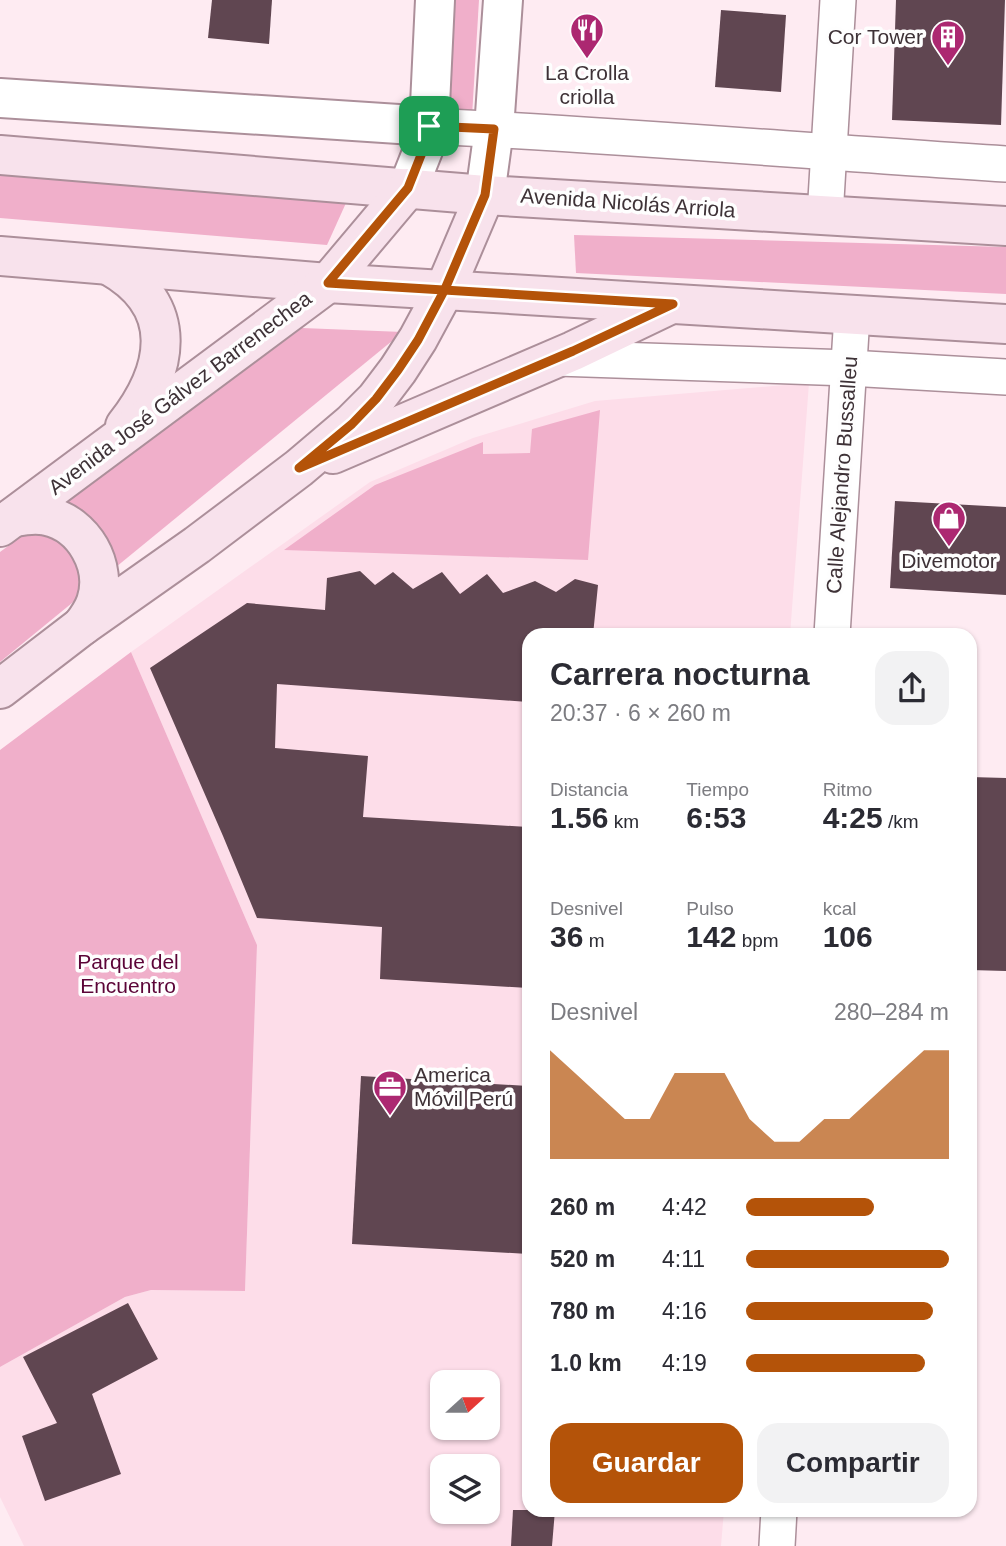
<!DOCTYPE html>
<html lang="es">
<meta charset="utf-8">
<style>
body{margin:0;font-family:Arial,sans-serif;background:#f2f2f3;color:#2b2b33;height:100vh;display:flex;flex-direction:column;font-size:26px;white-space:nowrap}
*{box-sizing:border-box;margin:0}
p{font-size:23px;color:#7c7c81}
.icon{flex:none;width:38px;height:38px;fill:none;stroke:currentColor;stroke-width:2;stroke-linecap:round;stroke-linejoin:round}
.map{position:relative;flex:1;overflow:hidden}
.sheet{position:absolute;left:522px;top:628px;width:455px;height:889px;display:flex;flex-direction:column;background:#fff;border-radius:21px;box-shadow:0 2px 5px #0004}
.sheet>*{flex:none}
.needle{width:46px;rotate:69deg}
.fabs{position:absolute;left:430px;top:1370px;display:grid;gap:14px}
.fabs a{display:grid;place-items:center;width:70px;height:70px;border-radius:14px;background:#fff;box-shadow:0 2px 5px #0004;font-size:35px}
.pin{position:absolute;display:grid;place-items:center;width:60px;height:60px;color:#fff;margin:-30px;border-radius:14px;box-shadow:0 4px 10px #0006}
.round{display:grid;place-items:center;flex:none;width:74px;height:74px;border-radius:21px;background:#f2f2f3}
.headline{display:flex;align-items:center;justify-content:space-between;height:119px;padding:0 28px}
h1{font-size:32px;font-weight:700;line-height:52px}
.figures{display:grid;grid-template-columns:repeat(3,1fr);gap:10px;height:119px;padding:7px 28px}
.figures div{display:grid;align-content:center}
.figures b{font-size:30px;font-weight:700}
.figures small{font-size:19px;font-weight:400}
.figures p{font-size:19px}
.chart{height:196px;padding:14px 28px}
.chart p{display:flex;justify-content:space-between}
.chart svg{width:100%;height:126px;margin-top:7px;fill:#b45309;opacity:.7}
.button{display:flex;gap:14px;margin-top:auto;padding:14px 28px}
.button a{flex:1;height:80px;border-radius:21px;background:#b45309;color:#fff;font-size:28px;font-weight:700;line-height:80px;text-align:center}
.button a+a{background:#f2f2f3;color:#2b2b33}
ul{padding:0 28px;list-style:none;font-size:23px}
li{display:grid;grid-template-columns:112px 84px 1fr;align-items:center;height:52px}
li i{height:18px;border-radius:9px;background:#b45309}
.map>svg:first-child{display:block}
</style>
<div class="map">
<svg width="1006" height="1546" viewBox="0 0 1006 1546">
<rect width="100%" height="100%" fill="#feebf2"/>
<path fill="#fddde9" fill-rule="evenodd" d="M809,383L790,635H528V1510H724L721,1546H24L0,1497V1367L125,1297L151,1290L245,1291L257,945L131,652L370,482L473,438L595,401ZM443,1382H488V1428H443ZM443,1466H488V1512H443Z"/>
<g fill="#f0afca">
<polygon points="450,0 479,0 472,116 443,114"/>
<polygon points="0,173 346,203 327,245 0,218"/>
<polygon points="574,235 1006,247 1006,294 576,273"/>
<polygon points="302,328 403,332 0,662 0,552"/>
<polygon points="600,410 588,560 284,550 375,485 483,442 483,454 530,453 532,429"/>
<polygon points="131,652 257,945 245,1291 151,1290 125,1297 0,1367 0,750"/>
</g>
<g fill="#604651">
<polygon points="212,0 272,0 269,44 208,38"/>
<polygon points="896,0 1005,0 1001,125 892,120"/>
<polygon points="721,10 786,15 781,92 715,87"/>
<polygon points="895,501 1006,507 1006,595 890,588"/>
<polygon points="360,571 375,585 393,572 413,589 442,572 460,594 487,574 503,593 535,581 556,592 575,579 598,585 593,635 528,635 528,702 277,684 275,748 368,756 363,817 528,827 528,988 380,979 382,927 257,918 223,836 150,668 247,603 325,610 327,578"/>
<polygon points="970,777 1006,778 1006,971 970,970"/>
<polygon points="361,1076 528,1086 528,1254 352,1244"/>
<polygon points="128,1303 158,1359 92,1394 121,1474 45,1501 22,1436 57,1423 23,1357"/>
<polygon points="513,1510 555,1510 552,1546 511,1546"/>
</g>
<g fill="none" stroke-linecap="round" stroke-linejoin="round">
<g stroke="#ac8f9a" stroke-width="38">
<g id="minor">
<path d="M429,126C621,135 814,152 1006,164"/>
<polyline points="825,216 838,0"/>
<polyline points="557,358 849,368 1006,377"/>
<polyline points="832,635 852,315"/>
<polyline points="777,1546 779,1510"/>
</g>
</g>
<g stroke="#ac8f9a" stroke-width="42">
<g id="tertiary">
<polyline points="0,98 429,126"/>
<polyline points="408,188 425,145 429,126 435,0"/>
<polyline points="485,195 494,129 503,0"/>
</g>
</g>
<g stroke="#ac8f9a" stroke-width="42">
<g id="secondary">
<polyline points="0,155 485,195 1006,226"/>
<polyline points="0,256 328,283 1006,324"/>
<path d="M110,266C181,306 169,370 125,426"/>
<polyline points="333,454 573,351 669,305"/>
<path d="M14,517C25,515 36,513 47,516C84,524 108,566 96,602C93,611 88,618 82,626"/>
<polyline points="0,527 328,283 408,188"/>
<polyline points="0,689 82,626 197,545 299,468 352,423 376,399 398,370 418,339 445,289 485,195"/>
</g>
</g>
<use href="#minor" stroke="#fff" stroke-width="35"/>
<use href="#tertiary" stroke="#fff" stroke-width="38"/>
<use href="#secondary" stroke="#f8e2ec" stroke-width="38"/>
</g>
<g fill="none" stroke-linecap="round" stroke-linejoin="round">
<g stroke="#fff" stroke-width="14">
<polyline id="route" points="429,126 494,129 485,195 445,289 418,340 398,370 376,399 352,424 299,468 573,351 673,304 328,283 408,188 425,145 429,126"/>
</g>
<use href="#route" stroke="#b45309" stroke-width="9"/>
</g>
<defs>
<g id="restaurant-pin" transform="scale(1.75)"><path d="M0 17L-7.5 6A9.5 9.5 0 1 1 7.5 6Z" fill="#ac2871" stroke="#fefefe"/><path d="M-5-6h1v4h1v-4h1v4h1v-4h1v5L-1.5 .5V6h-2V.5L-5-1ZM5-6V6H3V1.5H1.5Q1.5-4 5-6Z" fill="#fff"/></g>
<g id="building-pin" transform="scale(1.75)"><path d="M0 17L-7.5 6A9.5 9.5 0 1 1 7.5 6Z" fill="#ac2871" stroke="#fefefe"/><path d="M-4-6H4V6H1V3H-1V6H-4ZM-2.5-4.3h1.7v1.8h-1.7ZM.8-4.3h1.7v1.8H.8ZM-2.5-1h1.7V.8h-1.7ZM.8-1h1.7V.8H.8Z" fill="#fff"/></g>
<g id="shop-pin" transform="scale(1.75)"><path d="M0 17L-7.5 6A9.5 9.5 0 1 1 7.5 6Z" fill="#ac2871" stroke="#fefefe"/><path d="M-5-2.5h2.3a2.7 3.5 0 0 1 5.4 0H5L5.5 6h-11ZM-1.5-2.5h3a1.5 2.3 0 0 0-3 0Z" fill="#fff"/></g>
<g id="office-pin" transform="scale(1.75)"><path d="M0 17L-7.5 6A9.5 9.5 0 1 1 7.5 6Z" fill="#ac2871" stroke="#fefefe"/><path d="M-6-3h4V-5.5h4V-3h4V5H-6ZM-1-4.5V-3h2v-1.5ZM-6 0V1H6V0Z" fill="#fff"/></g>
</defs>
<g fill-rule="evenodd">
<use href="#restaurant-pin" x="587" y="30"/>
<use href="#building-pin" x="948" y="37"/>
<use href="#shop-pin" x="949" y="518"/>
<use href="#office-pin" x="390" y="1087"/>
</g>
<g text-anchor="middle" stroke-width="7" stroke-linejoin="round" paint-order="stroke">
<g font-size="21" fill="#3e3237" stroke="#fefefe">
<text x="923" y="44" text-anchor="end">Cor Tower</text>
<text x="587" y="80">La Crolla<tspan x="587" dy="24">criolla</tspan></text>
<text x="949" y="568">Divemotor</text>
<text x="414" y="1082" text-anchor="start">America<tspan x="414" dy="24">Móvil Perú</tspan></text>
</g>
<g font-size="21" fill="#3e3237" stroke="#fefefe">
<text transform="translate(628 203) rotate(4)" y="7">Avenida Nicolás Arriola</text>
<text transform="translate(180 393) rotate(-37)" y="7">Avenida José Gálvez Barrenechea</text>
<text transform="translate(842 475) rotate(-86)" y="7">Calle Alejandro Bussalleu</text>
</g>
<g font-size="21" fill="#5b0437" stroke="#fefefe">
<text x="128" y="969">Parque del<tspan x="128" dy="24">Encuentro</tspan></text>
</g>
</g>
</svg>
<div class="fabs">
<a><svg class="needle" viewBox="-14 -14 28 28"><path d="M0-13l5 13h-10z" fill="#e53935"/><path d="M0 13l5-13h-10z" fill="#7c7c81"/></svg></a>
<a><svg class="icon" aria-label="layers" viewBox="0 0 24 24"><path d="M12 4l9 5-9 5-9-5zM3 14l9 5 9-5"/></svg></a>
</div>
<div class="pin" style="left:429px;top:126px;background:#1e9e55"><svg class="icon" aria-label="arrive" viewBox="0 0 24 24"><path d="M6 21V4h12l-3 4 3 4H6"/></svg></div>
<section class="sheet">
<div class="headline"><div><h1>Carrera nocturna</h1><p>20:37 · 6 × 260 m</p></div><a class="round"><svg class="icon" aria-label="share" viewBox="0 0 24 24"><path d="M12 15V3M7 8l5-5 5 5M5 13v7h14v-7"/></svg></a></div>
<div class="figures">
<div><p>Distancia</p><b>1.56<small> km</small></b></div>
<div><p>Tiempo</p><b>6:53</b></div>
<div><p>Ritmo</p><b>4:25<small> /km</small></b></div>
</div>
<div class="figures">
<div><p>Desnivel</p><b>36<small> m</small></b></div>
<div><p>Pulso</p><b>142<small> bpm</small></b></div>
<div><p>kcal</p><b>106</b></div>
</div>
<div class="chart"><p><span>Desnivel</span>280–284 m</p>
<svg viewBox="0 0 160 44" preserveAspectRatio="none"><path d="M0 44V6L10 14L20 22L30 30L40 30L50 14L60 14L70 14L80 30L90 38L100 38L110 30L120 30L130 22L140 14L150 6L160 6V44z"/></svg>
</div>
<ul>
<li><b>260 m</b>4:42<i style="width:63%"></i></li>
<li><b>520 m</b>4:11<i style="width:100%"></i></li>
<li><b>780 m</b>4:16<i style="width:92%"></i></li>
<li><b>1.0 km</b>4:19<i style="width:88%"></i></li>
</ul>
<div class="button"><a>Guardar</a><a>Compartir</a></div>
</section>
</div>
